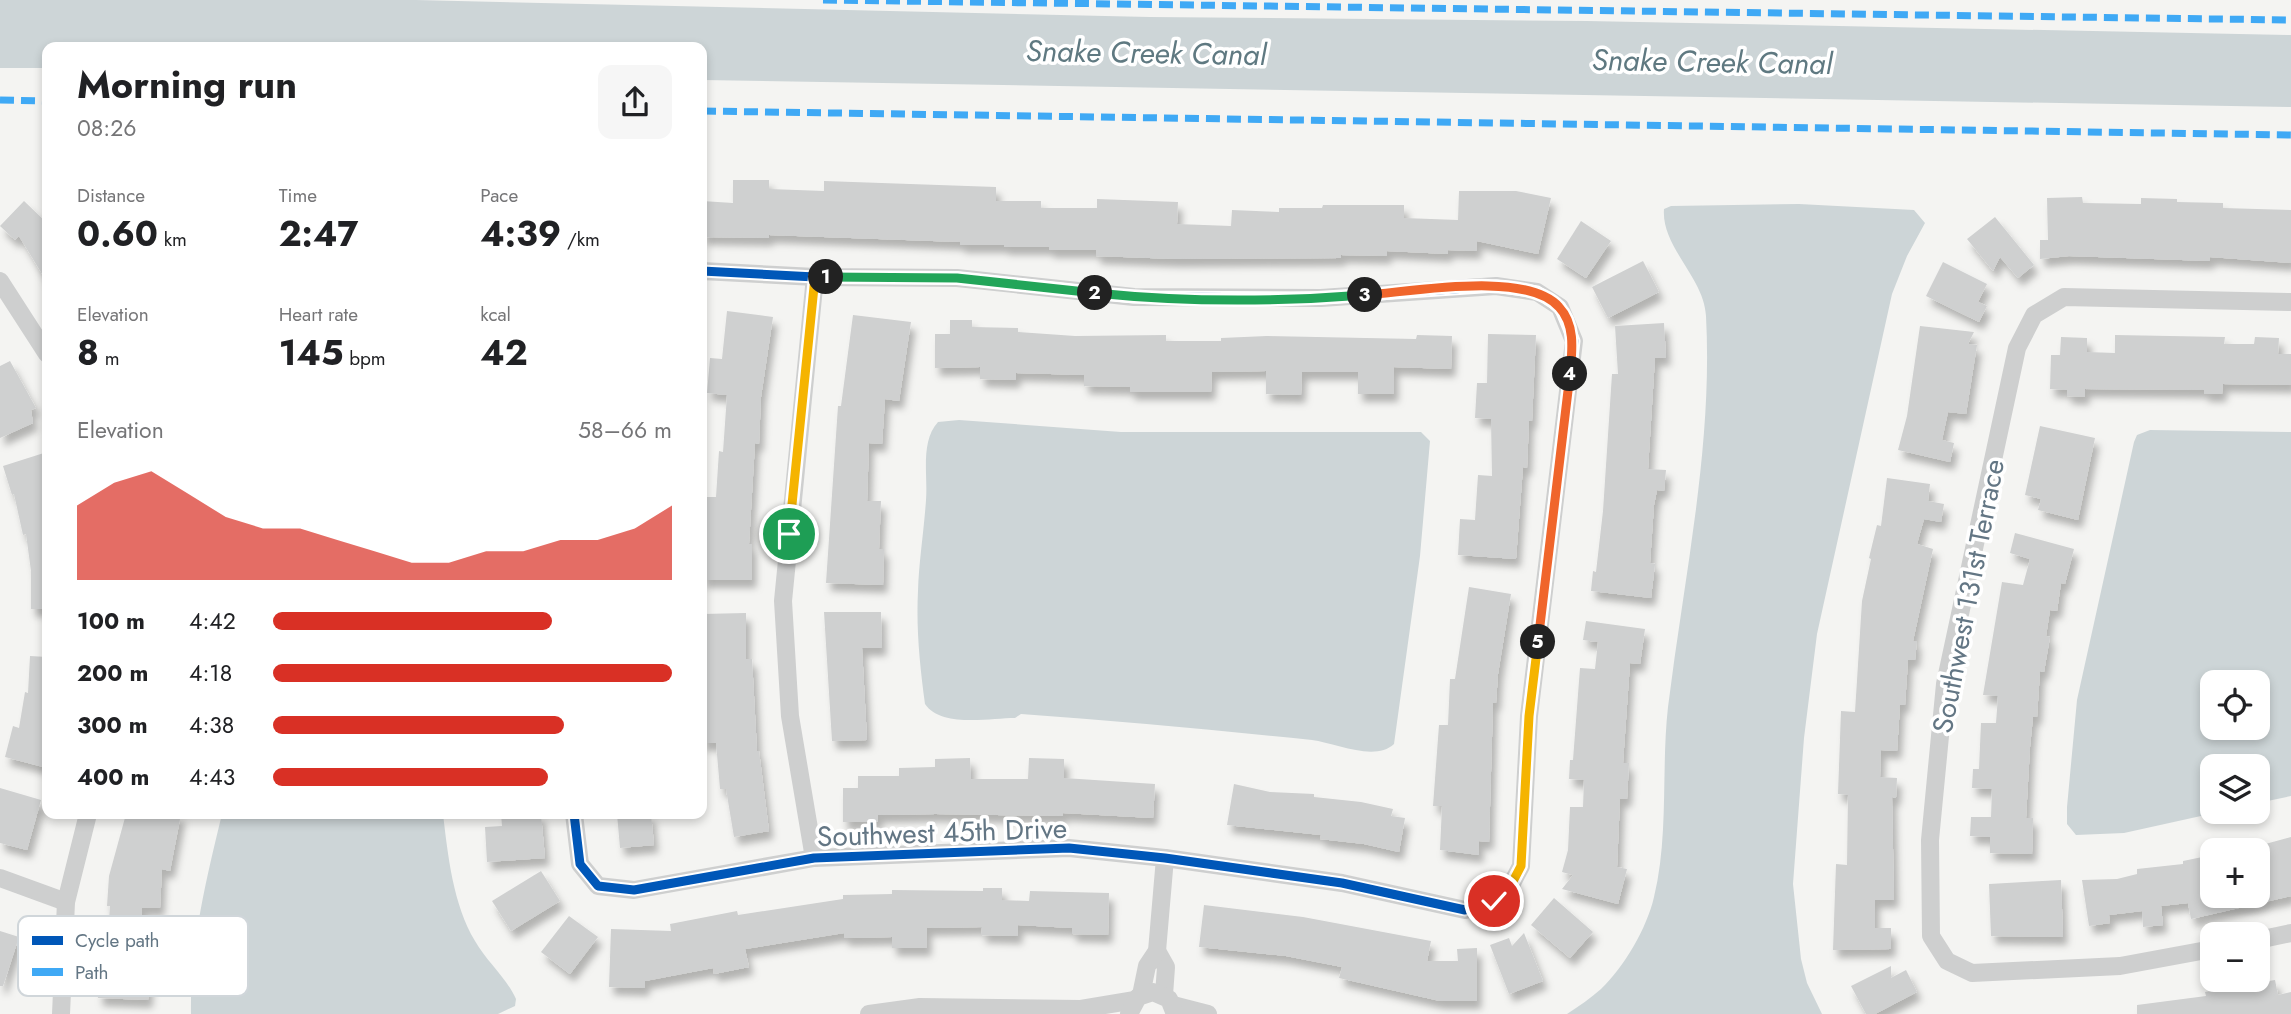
<!DOCTYPE html>
<meta charset="utf-8">
<style>
body{margin:0;font-family:Jost,sans-serif;background:#f6f6f6;color:#202124;height:100vh;display:flex;flex-direction:column;font-size:26px;white-space:nowrap}
*{box-sizing:border-box;margin:0}
p{font-size:23px;color:#757577}
.icon{flex:none;width:38px;height:38px;fill:none;stroke:currentColor;stroke-width:2;stroke-linecap:round;stroke-linejoin:round}
.map{position:relative;flex:1;overflow:hidden}
.sheet{position:absolute;left:42px;top:42px;width:665px;height:777px;display:flex;flex-direction:column;background:#fff;border-radius:14px;box-shadow:0 4px 10px #0003}
.sheet>*{flex:none}
.tools{position:absolute;left:2200px;top:670px;display:grid;gap:14px}
.tools a{display:grid;place-items:center;width:70px;height:70px;border-radius:14px;background:#fff;box-shadow:0 4px 10px #0003;font-size:35px}
.pin{position:absolute;display:grid;place-items:center;width:60px;height:60px;color:#fff;margin:-30px;border:4px solid #fff;border-radius:50%;box-shadow:0 2px 7px #0007}
.km{position:absolute;width:35px;height:35px;margin:-18px;border-radius:50%;background:#222;color:#fff;font-size:19px;line-height:35px;text-align:center}
.round{display:grid;place-items:center;flex:none;width:74px;height:74px;border-radius:14px;background:#f6f6f6}
.head{display:flex;align-items:center;justify-content:space-between;height:119px;padding:0 35px}
h1{font-size:38px;font-weight:700;line-height:52px}
.stats{display:grid;grid-template-columns:repeat(3,1fr);gap:10px;height:119px;padding:7px 35px}
.stats div{display:grid;align-content:center}
.stats b{font-size:35px;font-weight:700}
.stats small{font-size:19px;font-weight:400}
.stats p{font-size:19px}
.chart{height:196px;padding:14px 35px}
.chart p{display:flex;justify-content:space-between}
.chart svg{width:100%;height:126px;margin-top:7px;fill:#d93025;opacity:.7}
ul{padding:0 35px;list-style:none;font-size:23px}
li{display:grid;grid-template-columns:112px 84px 1fr;align-items:center;height:52px}
li i{height:18px;border-radius:9px;background:#d93025}
.map>svg:first-child{display:block}
</style>
<div class="map">
<svg width="2291" height="1014" viewBox="0 0 2291 1014">
<defs>
<filter id="shadow"><feDropShadow dx="4.5" dy="8" stdDeviation="3.5" flood-color="#0004"/></filter>
</defs>
<rect width="100%" height="100%" fill="#f4f4f2"/>
<g fill="#cdd5d7" fill-rule="evenodd">
<polygon points="0,0 416,0 1150,17 1587,21 2291,35 2291,107 702,80 702,47 47,47 47,68 0,68"/>
<path d="M1799,204L1914,210L1925,223L1907,256L1892,294L1817,634L1804,738L1793,884L1801,959L1807,983L1822,1014H1567C1579,1006 1591,998 1601,989C1624,967 1647,928 1654,897C1669,836 1661,769 1668,707C1684,577 1713,447 1706,316C1704,277 1661,247 1664,209L1671,206Z"/>
<path d="M959,420L1121,432H1421L1430,441L1420,556L1394,744C1375,762 1335,743 1312,740C1215,730 1118,721 1021,714L1015,718C990,718 941,728 925,704C920,667 916,629 918,591C919,561 924,530 926,500C928,475 920,442 938,422Z"/>
<path d="M2150,430L2291,432V796L2258,803V766H2212V812H2219L2124,833L2076,835L2067,824V807L2077,700L2134,442L2137,435ZM2258,682V728H2212V682Z"/>
<path d="M222,814H443C448,856 453,904 475,941C487,962 506,977 516,999L515,1006L498,1014H191C190,945 206,880 222,814Z"/>
</g>
<g fill="#cfd0d0" filter="url(#shadow)">
<polygon points="733,180 769,180 769,189 824,191 824,181 996,187 996,201 1041,201 1041,208 1097,208 1097,199 1178,202 1177,224 1231,226 1232,210 1279,212 1279,208 1322,208 1323,205 1404,205 1404,218 1458,220 1459,191 1516,191 1551,198 1538,254 1477,241 1477,251 1448,250 1448,254 1387,251 1387,256 1341,255 1341,258 1176,259 1096,256 1096,250 1049,250 1049,247 1004,247 1004,245 960,245 960,242 769,235 769,238 702,237 702,201 733,203"/>
<polygon points="2082,197 2083,203 2141,204 2141,198 2177,199 2177,202 2223,203 2223,208 2291,210 2291,263 2210,257 2210,261 2069,256 2040,259 2040,240 2048,240 2047,198"/>
<polygon points="24,201 47,223 47,282 19,236 15,240 0,226"/>
<polygon points="1995,217 2034,265 2018,278 2000,257 1993,271 1967,239"/>
<polygon points="1581,221 1611,241 1586,278 1557,259"/>
<polygon points="1643,261 1659,292 1608,318 1592,287"/>
<polygon points="1943,262 1987,284 1978,302 1987,306 1979,322 1926,296"/>
<polygon points="727,311 773,317 761,397 759,444 755,443 749,544 752,544 752,580 702,580 702,497 716,497 719,451 723,452 727,395 707,393 710,358 722,359"/>
<polygon points="853,315 911,322 899,401 885,399 882,444 869,443 867,501 881,501 879,549 884,549 883,585 826,583 838,406 841,406"/>
<polygon points="950,320 972,320 972,327 1018,328 1018,332 1075,336 1166,335 1166,341 1221,341 1221,338 1267,336 1416,339 1417,335 1452,336 1451,369 1394,367 1394,394 1358,394 1358,372 1302,372 1301,395 1266,394 1266,371 1212,372 1211,392 1130,392 1130,387 1084,386 1084,375 1016,373 1016,380 980,379 980,367 935,368 935,334 950,334"/>
<polygon points="1664,323 1666,358 1655,358 1648,469 1666,470 1664,491 1657,490 1654,505 1650,563 1655,564 1651,598 1591,591 1593,571 1596,572 1603,511 1612,374 1618,374 1615,326"/>
<polygon points="1920,326 1974,332 1968,344 1977,345 1966,414 1948,412 1942,440 1954,443 1950,462 1898,450 1907,416"/>
<polygon points="1488,334 1536,335 1532,421 1529,421 1527,468 1523,467 1516,559 1458,555 1460,519 1475,520 1478,475 1492,476 1491,419 1475,418 1477,383 1487,383"/>
<polygon points="2115,335 2225,337 2224,344 2254,344 2255,337 2279,338 2278,354 2291,354 2291,385 2223,384 2222,394 2204,394 2204,390 2085,389 2085,397 2067,396 2067,390 2050,389 2051,355 2060,355 2061,337 2087,338 2087,352 2115,353"/>
<polygon points="10,361 36,408 31,410 33,423 0,438 0,366"/>
<polygon points="2040,426 2095,438 2078,520 2038,510 2041,499 2025,495"/>
<polygon points="47,452 47,609 31,609 31,571 26,534 23,535 14,494 12,495 3,466"/>
<polygon points="1887,478 1930,484 1928,501 1944,504 1941,522 1924,519 1917,544 1933,549 1913,641 1917,641 1915,660 1908,660 1905,705 1900,705 1897,751 1881,750 1880,777 1897,778 1896,798 1892,797 1894,900 1875,900 1875,928 1891,928 1891,949 1833,950 1836,864 1847,865 1848,795 1838,794 1841,711 1855,712 1862,601 1871,559 1869,558 1877,525 1881,526"/>
<polygon points="2015,533 2074,549 2065,584 2061,583 2057,611 2050,610 2046,636 2050,637 2044,672 2040,671 2037,717 2033,717 2030,747 2026,818 2033,818 2032,854 1990,853 1990,837 1970,836 1971,817 1991,817 1992,789 1972,788 1973,769 1979,769 1981,723 1996,723 1998,696 1983,695 2002,582 2023,585 2030,559 2010,553"/>
<polygon points="1469,587 1511,594 1498,674 1496,703 1493,703 1489,842 1479,841 1479,855 1440,850 1442,806 1433,806 1439,725 1448,725 1450,679 1455,679"/>
<polygon points="824,612 881,612 882,648 862,648 867,740 832,741"/>
<polygon points="746,613 746,659 752,659 757,751 759,751 769,831 734,837 726,789 720,789 716,743 702,743 702,614"/>
<polygon points="1586,621 1645,629 1640,664 1630,663 1623,763 1629,763 1627,799 1620,799 1617,867 1627,869 1618,904 1562,889 1573,875 1562,872 1568,850 1570,807 1583,807 1584,780 1569,779 1570,760 1573,760 1580,668 1595,669 1598,642 1583,640"/>
<polygon points="30,656 47,657 47,768 5,757 13,726 19,728 25,692 28,693"/>
<polygon points="970,758 971,779 1028,779 1029,758 1064,759 1064,778 1155,784 1153,818 1063,813 1063,816 936,814 878,815 878,822 843,822 843,788 858,788 858,776 899,776 899,768 935,767 935,759"/>
<polygon points="1234,784 1270,792 1314,794 1314,797 1361,802 1393,809 1391,816 1405,818 1399,852 1364,844 1320,839 1321,835 1227,825"/>
<polygon points="0,788 41,800 27,850 0,843"/>
<polygon points="126,814 181,814 170,871 162,869 160,908 142,908 138,968 150,969 148,1000 98,998 99,977 105,977 110,906 107,906 109,876"/>
<polygon points="501,814 541,814 545,858 487,862 485,827 502,826"/>
<polygon points="617,814 651,814 654,845 620,848"/>
<polygon points="2291,837 2291,896 2191,919 2188,903 2161,906 2163,925 2143,927 2142,911 2109,915 2110,923 2089,926 2082,880 2117,879 2137,874 2137,869 2183,864 2183,861 2212,855 2212,896 2258,896 2258,846"/>
<polygon points="541,871 560,901 511,931 492,901"/>
<polygon points="2061,880 2063,937 1991,936 1989,884"/>
<polygon points="983,888 1002,888 1002,900 1029,901 1030,891 1109,893 1108,935 1072,934 1072,928 1018,925 1018,936 981,935 982,927 927,928 927,948 892,948 892,937 844,938 844,933 745,949 749,967 714,974 713,968 645,981 645,988 609,987 611,929 671,931 670,924 737,911 738,915 843,899 843,895 892,894 892,890 983,891"/>
<polygon points="1554,898 1593,932 1570,958 1531,925"/>
<polygon points="1204,905 1303,917 1431,941 1427,961 1458,961 1457,949 1477,948 1477,1001 1440,1001 1339,978 1342,967 1286,956 1199,947"/>
<polygon points="569,916 598,937 570,974 541,952"/>
<polygon points="0,931 19,937 3,986 0,986"/>
<polygon points="1524,933 1543,981 1509,994 1490,945 1509,938 1512,946"/>
<polygon points="1891,966 1891,978 1906,970 1917,992 1875,1014 1866,1014 1851,986"/>
<polygon points="2275,980 2278,995 2291,992 2291,1014 2137,1014 2137,1005 2206,996 2205,992"/>
</g>
<g fill="none" stroke-linecap="round" stroke-linejoin="round">
<g stroke="#cecfcf" stroke-width="18">
<polyline points="0,281 47,354"/>
<polyline points="574,814 580,864 598,886 634,890 814,858 1069,848 1165,858 1342,883 1465,910 1494,902 1509,889 1521,866 1529,716 1574,341 1560,307 1537,292 1496,286 1321,298 1134,297 957,278 815,277 702,271"/>
<polyline points="814,858 790,716 783,601 815,277"/>
<polyline points="0,878 66,902"/>
<polyline points="2258,940 2291,933"/>
<polyline points="2212,949 2120,966 1972,973 1947,961 1931,936 1930,840 1945,684 2017,348 2034,315 2064,297 2291,302"/>
<polyline points="1157,951 1166,967 1164,995"/>
<polyline points="1141,995 1147,966 1157,951 1165,858"/>
<polyline points="1173,1005 1208,1014"/>
<polyline points="61,1014 66,902 88,814"/>
<polyline points="869,1014 920,1007 1081,1009 1135,1000"/>
<polyline points="1129,1014 1138,997 1153,992 1169,999 1175,1014"/>
</g>
<g stroke="#3fa9f5" stroke-width="7" stroke-dasharray="14 7" stroke-linecap="butt">
<polyline points="823,0 2291,20"/>
<polyline points="0,100 47,101"/>
<polyline points="702,111 2291,135"/>
</g>
<g stroke="#fff" stroke-width="13">
<polyline id="cycleway" points="574,814 580,864 598,886 634,890 814,858 1069,848 1165,858 1342,883 1465,910 1494,902 1509,889 1521,866 1529,716 1574,341 1560,307 1537,292 1496,286 1321,298 1134,297 957,278 815,277 702,271"/>
</g>
<use href="#cycleway" stroke="#0057b8" stroke-width="9"/>
</g>
<g fill="none" stroke-linecap="round" stroke-linejoin="round">
<g stroke="#fff" stroke-width="14">
<polyline id="split-1" points="789,534 815,277 826,277"/>
</g>
<g stroke="#fff" stroke-width="14">
<polyline id="split-2" points="826,277 957,278 1095,293"/>
</g>
<g stroke="#fff" stroke-width="14">
<path id="split-3" d="M1095,293C1183,302 1276,302 1365,295"/>
</g>
<g stroke="#fff" stroke-width="14">
<path id="split-4" d="M1365,295C1411,292 1526,270 1559,307C1576,325 1572,352 1570,374"/>
</g>
<g stroke="#fff" stroke-width="14">
<polyline id="split-5" points="1538,642 1570,374"/>
</g>
<g stroke="#fff" stroke-width="14">
<polyline id="split-6" points="1494,901 1509,889 1521,866 1529,716 1538,642"/>
</g>
<use href="#split-1" stroke="#f5b400" stroke-width="9"/>
<use href="#split-2" stroke="#22a559" stroke-width="9"/>
<use href="#split-3" stroke="#22a559" stroke-width="9"/>
<use href="#split-4" stroke="#f0652b" stroke-width="9"/>
<use href="#split-5" stroke="#f0652b" stroke-width="9"/>
<use href="#split-6" stroke="#f5b400" stroke-width="9"/>
</g>
<g text-anchor="middle" stroke-width="7" stroke-linejoin="round" paint-order="stroke">
<g font-size="28" fill="#637684" stroke="#fff">
<text transform="translate(1968 596) rotate(-79)" y="10">Southwest 131st Terrace</text>
<text transform="translate(942 832) rotate(-2)" y="10">Southwest 45th Drive</text>
</g>
<g font-size="30" font-style="italic" fill="#5f7981" stroke="#fff">
<text transform="translate(1146 53) rotate(1)" y="10">Snake Creek Canal</text>
<text transform="translate(1712 62) rotate(1)" y="10">Snake Creek Canal</text>
</g>
</g>
<rect x="18" y="916" width="230" height="80" rx="10" fill="#fff" stroke="#d0d6da" stroke-width="2"/>
<rect x="32" y="936" width="31" height="9" fill="#0057b8"/>
<rect x="32" y="968" width="31" height="8" fill="#3fa9f5"/>
<g font-size="19" fill="#637684">
<text x="75" y="947">Cycle path</text>
<text x="75" y="979">Path</text>
</g>
</svg>
<div class="tools">
<a><svg class="icon" aria-label="locate" viewBox="0 0 24 24"><circle cx="12" cy="12" r="6"/><path d="M12 2v4M12 18v4M2 12h4M18 12h4"/></svg></a>
<a><svg class="icon" aria-label="layers" viewBox="0 0 24 24"><path d="M12 4l9 5-9 5-9-5zM3 14l9 5 9-5"/></svg></a>
<a>+</a>
<a>−</a>
</div>
<div class="pin" style="left:789px;top:534px;background:#1e9e55"><svg class="icon" aria-label="arrive" viewBox="0 0 24 24"><path d="M6 21V4h12l-3 4 3 4H6"/></svg></div>
<div class="pin" style="left:1494px;top:901px;background:#d93025"><svg class="icon" aria-label="check" viewBox="0 0 24 24"><path d="M5 12l5 5 9-10"/></svg></div>
<b class="km" style="left:826px;top:277px">1</b>
<b class="km" style="left:1095px;top:293px">2</b>
<b class="km" style="left:1365px;top:295px">3</b>
<b class="km" style="left:1570px;top:374px">4</b>
<b class="km" style="left:1538px;top:642px">5</b>
<section class="sheet">
<div class="head"><div><h1>Morning run</h1><p>08:26</p></div><a class="round"><svg class="icon" aria-label="share" viewBox="0 0 24 24"><path d="M12 15V3M7 8l5-5 5 5M5 13v7h14v-7"/></svg></a></div>
<div class="stats">
<div><p>Distance</p><b>0.60<small> km</small></b></div>
<div><p>Time</p><b>2:47</b></div>
<div><p>Pace</p><b>4:39<small> /km</small></b></div>
</div>
<div class="stats">
<div><p>Elevation</p><b>8<small> m</small></b></div>
<div><p>Heart rate</p><b>145<small> bpm</small></b></div>
<div><p>kcal</p><b>42</b></div>
</div>
<div class="chart"><p><span>Elevation</span>58–66 m</p>
<svg viewBox="0 0 160 44" preserveAspectRatio="none"><path d="M0 44V18L10 10L20 6L30 14L40 22L50 26L60 26L70 30L80 34L90 38L100 38L110 34L120 34L130 30L140 30L150 26L160 18V44z"/></svg>
</div>
<ul>
<li><b>100 m</b>4:42<i style="width:70%"></i></li>
<li><b>200 m</b>4:18<i style="width:100%"></i></li>
<li><b>300 m</b>4:38<i style="width:73%"></i></li>
<li><b>400 m</b>4:43<i style="width:69%"></i></li>
</ul>
</section>
</div>
